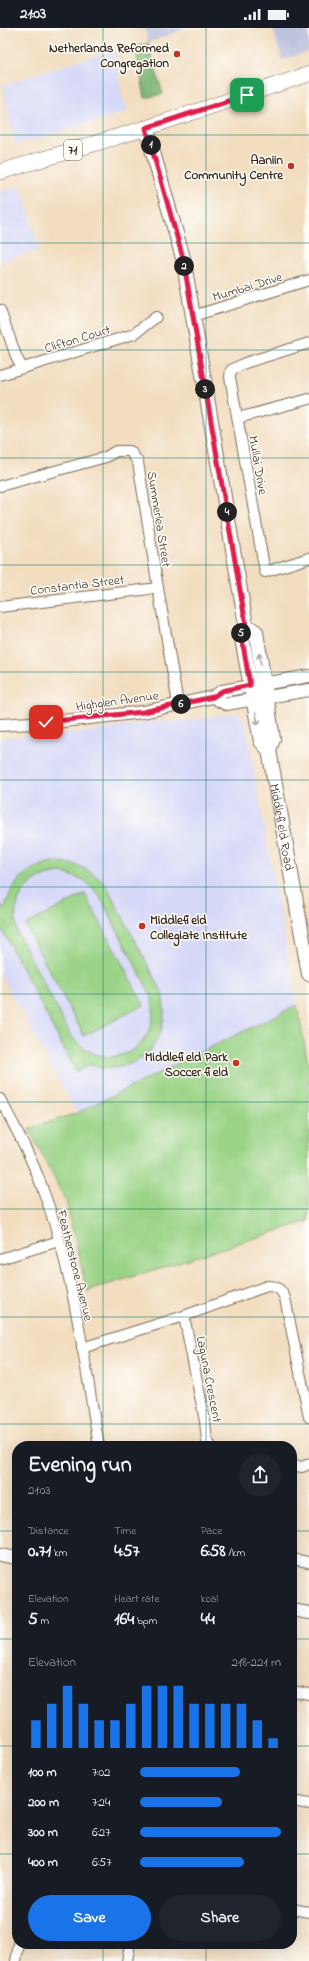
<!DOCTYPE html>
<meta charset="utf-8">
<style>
body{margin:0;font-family:"Indie Flower",sans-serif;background:#20242c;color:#f1f3f6;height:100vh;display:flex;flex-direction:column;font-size:15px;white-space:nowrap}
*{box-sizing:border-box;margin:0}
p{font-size:13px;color:#9ea1a6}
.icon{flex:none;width:22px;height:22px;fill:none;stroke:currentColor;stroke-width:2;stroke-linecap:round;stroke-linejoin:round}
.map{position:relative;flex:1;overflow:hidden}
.sheet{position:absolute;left:12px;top:1413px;width:285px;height:508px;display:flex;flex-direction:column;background:#171b24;border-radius:16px;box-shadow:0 4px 16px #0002}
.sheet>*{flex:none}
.pin{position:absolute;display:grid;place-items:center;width:34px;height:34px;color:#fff;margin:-17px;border-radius:8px;box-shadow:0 2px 6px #0006}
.km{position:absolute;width:20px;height:20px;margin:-10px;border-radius:50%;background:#222;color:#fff;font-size:11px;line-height:20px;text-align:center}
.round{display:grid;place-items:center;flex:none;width:42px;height:42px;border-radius:21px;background:#20242c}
.overview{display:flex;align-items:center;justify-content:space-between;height:68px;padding:0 16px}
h1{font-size:22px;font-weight:700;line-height:30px}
.figures{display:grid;grid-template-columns:repeat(3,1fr);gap:6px;height:68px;padding:4px 16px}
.figures div{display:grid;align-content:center}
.figures b{font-size:17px;font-weight:700}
.figures small{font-size:11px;font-weight:400}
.figures p{font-size:11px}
.chart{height:112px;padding:8px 16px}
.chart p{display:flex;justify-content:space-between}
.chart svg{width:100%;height:72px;margin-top:4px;stroke:#1a73e8;stroke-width:6}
.action{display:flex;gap:8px;margin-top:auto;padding:8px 16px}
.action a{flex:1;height:46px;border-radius:24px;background:#1a73e8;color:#fff;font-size:16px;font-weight:700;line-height:46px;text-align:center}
.action a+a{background:#20242c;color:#f1f3f6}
ul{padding:0 16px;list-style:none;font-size:13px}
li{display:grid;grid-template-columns:64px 48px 1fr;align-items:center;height:30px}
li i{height:10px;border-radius:5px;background:#1a73e8}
.status{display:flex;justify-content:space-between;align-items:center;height:28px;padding:0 20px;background:#171b24;direction:ltr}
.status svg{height:11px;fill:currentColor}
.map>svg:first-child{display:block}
</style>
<div class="status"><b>21:03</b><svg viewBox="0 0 49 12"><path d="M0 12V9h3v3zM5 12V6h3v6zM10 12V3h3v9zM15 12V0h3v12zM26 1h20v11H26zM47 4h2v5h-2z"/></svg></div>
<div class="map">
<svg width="309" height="1933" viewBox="0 0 309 1933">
<rect width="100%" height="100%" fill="#fdfcf7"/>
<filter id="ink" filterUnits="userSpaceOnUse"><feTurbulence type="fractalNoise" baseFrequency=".025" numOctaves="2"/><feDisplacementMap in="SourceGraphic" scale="8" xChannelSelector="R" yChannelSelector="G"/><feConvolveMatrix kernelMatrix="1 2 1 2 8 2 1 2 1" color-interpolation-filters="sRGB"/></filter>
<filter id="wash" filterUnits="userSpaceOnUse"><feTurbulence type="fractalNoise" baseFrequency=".012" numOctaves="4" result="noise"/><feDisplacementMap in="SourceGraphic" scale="16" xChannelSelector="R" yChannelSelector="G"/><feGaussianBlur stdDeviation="0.9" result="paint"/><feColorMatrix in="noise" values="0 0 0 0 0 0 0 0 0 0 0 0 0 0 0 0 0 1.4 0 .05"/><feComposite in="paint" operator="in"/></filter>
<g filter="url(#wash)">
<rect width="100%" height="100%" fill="#f2ddbf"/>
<g fill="#d6d8f8">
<polygon points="115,21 122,68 128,83 15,117 3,57"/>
<polygon points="21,158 39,222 0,234 0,164"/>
<polygon points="238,685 245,694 297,977 77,1085 0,945 0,710 95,703 147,694 181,693"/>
</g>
<g fill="#bec3dd">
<polygon points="145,0 186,0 148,15"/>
<polygon points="273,0 309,0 309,23 282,32"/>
</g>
<g fill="#9ad386" stroke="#6a7e52" fill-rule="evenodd">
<path d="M52,834C75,834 92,841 107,859L161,962C171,995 156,1031 120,1039C114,1040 105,1041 99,1040C96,1039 93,1037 90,1037C86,1038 80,1042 76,1044L0,898V874L4,882C13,854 24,841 52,834ZM63,845L84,852L99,867L151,967C165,1022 103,1052 70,1006L17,904C10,869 29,847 63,845Z"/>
<polygon points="85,866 144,977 84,1008 25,897"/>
<polygon points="297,977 309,1040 309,1193 87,1263 66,1173 29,1101 77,1085"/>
</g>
<polygon fill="#7bb573" stroke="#5b7048" points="148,15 163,66 145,70 135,19"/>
</g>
<g filter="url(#ink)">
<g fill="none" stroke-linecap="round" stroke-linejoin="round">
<g stroke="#7b6956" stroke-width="12">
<g id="minor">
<polyline points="0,282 16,328 22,340"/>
<polyline points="193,288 309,252"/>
<polyline points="309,315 245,335 231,342 230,349 265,544 309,530"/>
<polyline points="0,347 134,306 156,289"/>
<polyline points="238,390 309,371"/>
<polyline points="0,458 106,429 116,423 130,423 138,434 158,560 178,676"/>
<polyline points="0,579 158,560"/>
<path d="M0,1071C16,1101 32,1130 43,1162C74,1244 84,1332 99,1418"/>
<polyline points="0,1231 59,1213"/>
<polyline points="184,1288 205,1393 207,1413 211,1418"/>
<path d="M82,1320L184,1288L267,1258C277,1258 281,1261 285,1270L309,1389"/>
<polyline points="292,1437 302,1439 309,1436"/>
<polyline points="292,1531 309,1534"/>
<polyline points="292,1663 309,1666"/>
<polyline points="292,1773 309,1776"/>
<polyline points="292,1881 309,1884"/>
<polyline points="16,1933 19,1916"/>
<polyline points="127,1933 130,1916"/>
</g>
</g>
<g stroke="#7b6956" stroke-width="14">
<g id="tertiary">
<polyline points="213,669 226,676 309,662"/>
<polyline points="0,697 63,693 143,684 213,669 222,663 309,648"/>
<polyline points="0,1527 17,1530"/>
<polyline points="292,1582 309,1585"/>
</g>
</g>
<g stroke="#7b6956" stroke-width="16">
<g id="secondary">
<path id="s1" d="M146,100L183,230L246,597L256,604L273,711L269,722L309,946"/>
<polyline points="246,597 241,605 261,713 269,722"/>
</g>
</g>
<g stroke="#7b6956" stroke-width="16">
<polyline id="primary" points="0,144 146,100 309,46"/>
</g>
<use href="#minor" stroke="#fff" stroke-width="10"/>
<use href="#tertiary" stroke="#fff" stroke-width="12"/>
<use href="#secondary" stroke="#fff" stroke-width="14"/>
<use href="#primary" stroke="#fff" stroke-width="15"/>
</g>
<defs><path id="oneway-shaft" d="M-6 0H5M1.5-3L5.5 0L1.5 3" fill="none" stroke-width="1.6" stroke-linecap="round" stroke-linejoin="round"/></defs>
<g stroke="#a79f9a">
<use href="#oneway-shaft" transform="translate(260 631) rotate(-99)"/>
<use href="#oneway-shaft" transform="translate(257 691) rotate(79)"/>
</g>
</g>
<g fill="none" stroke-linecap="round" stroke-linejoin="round" filter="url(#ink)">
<g stroke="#fff" stroke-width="8">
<polyline id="route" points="46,694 143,684 213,669 222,663 250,657 241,605 246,597 183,230 146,100 247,67"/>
</g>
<use href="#route" stroke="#e11d48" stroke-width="5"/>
</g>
<path fill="none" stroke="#0f766e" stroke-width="1" stroke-opacity="0.55" d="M103,0V1418M206,0V1418M0,107H309M0,215H309M0,322H309M0,430H309M0,537H309M0,644H309M0,752H309M0,859H309M0,966H309M0,1074H309M0,1181H309M0,1289H309M0,1396H309M0,1503H17M292,1503H309M0,1611H17M292,1611H309M0,1718H17M292,1718H309M0,1826H17M292,1826H309M103,1916V1933M206,1916V1933"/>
<g fill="#c8321e" stroke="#fdfcf7" stroke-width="1.5">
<circle cx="177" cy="26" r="4"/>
<circle cx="291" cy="138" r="4"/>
<circle cx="142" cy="898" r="4"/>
<circle cx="236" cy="1035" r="4"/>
</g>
<g text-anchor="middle" stroke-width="3" stroke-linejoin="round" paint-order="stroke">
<rect fill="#fdfcf7" stroke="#75695f" stroke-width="1" x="64" y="112" width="18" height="20" rx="3"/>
<g font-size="12" font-weight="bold" fill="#3b2a1e">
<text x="73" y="126">71</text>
</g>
<g font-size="13" font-weight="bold" fill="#3b2a1e" stroke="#fdfcf7" text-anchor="end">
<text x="169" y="24">Netherlands Reformed<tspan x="169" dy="15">Congregation</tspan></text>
<text x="283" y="136">Aaniin<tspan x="283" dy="15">Community Centre</tspan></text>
<text x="150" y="896" text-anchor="start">Middlefield<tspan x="150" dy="15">Collegiate Institute</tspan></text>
<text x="228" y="1033">Middlefield Park<tspan x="228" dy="15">Soccer field</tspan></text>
</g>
<g font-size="13" fill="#3b2a1e" stroke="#fdfcf7">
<text transform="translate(247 258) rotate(-17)" y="5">Mumbai Drive</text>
<text transform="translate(77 310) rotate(-17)" y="5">Clifton Court</text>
<text transform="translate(259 437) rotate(80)" y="5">Mullai Drive</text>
<text transform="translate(160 491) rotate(81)" y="5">Summerlea Street</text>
<text transform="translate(77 556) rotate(-7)" y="5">Constantia Street</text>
<text transform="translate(117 672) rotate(-8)" y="5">Highglen Avenue</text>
<text dy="5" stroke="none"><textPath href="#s1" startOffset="718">Middlefield Road</textPath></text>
<text transform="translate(76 1237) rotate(76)" y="5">Featherstone Avenue</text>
<text transform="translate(210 1351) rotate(79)" y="5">Laguna Crescent</text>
</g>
</g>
</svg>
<div class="pin" style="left:247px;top:67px;background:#1e9e55"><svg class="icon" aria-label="arrive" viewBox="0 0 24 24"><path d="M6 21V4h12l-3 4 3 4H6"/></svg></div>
<div class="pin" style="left:46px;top:694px;background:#d93025"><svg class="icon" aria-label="check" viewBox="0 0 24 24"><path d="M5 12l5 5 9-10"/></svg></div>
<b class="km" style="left:151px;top:117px">1</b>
<b class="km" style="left:184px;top:238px">2</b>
<b class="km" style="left:205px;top:361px">3</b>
<b class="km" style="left:227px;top:484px">4</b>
<b class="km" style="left:241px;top:605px">5</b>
<b class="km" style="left:181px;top:676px">6</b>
<section class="sheet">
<div class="overview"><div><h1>Evening run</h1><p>21:03</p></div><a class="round"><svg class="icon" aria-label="share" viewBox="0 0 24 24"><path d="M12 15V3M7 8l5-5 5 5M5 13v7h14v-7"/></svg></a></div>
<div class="figures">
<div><p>Distance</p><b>0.71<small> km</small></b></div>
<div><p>Time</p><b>4:57</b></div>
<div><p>Pace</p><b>6:58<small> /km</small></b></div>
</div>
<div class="figures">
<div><p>Elevation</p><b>5<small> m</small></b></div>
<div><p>Heart rate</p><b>164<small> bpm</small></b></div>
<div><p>kcal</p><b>44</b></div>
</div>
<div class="chart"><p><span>Elevation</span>218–221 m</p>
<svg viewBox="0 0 160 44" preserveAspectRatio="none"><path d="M5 44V27M15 44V17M25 44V6M35 44V17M45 44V27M55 44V27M65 44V17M75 44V6M85 44V6M95 44V6M105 44V17M115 44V17M125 44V17M135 44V17M145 44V27M155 44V38"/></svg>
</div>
<ul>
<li><b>100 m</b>7:02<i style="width:71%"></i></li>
<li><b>200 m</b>7:24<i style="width:58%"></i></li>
<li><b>300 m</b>6:27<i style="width:100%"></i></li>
<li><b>400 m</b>6:57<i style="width:74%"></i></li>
</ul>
<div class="action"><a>Save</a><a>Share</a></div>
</section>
</div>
